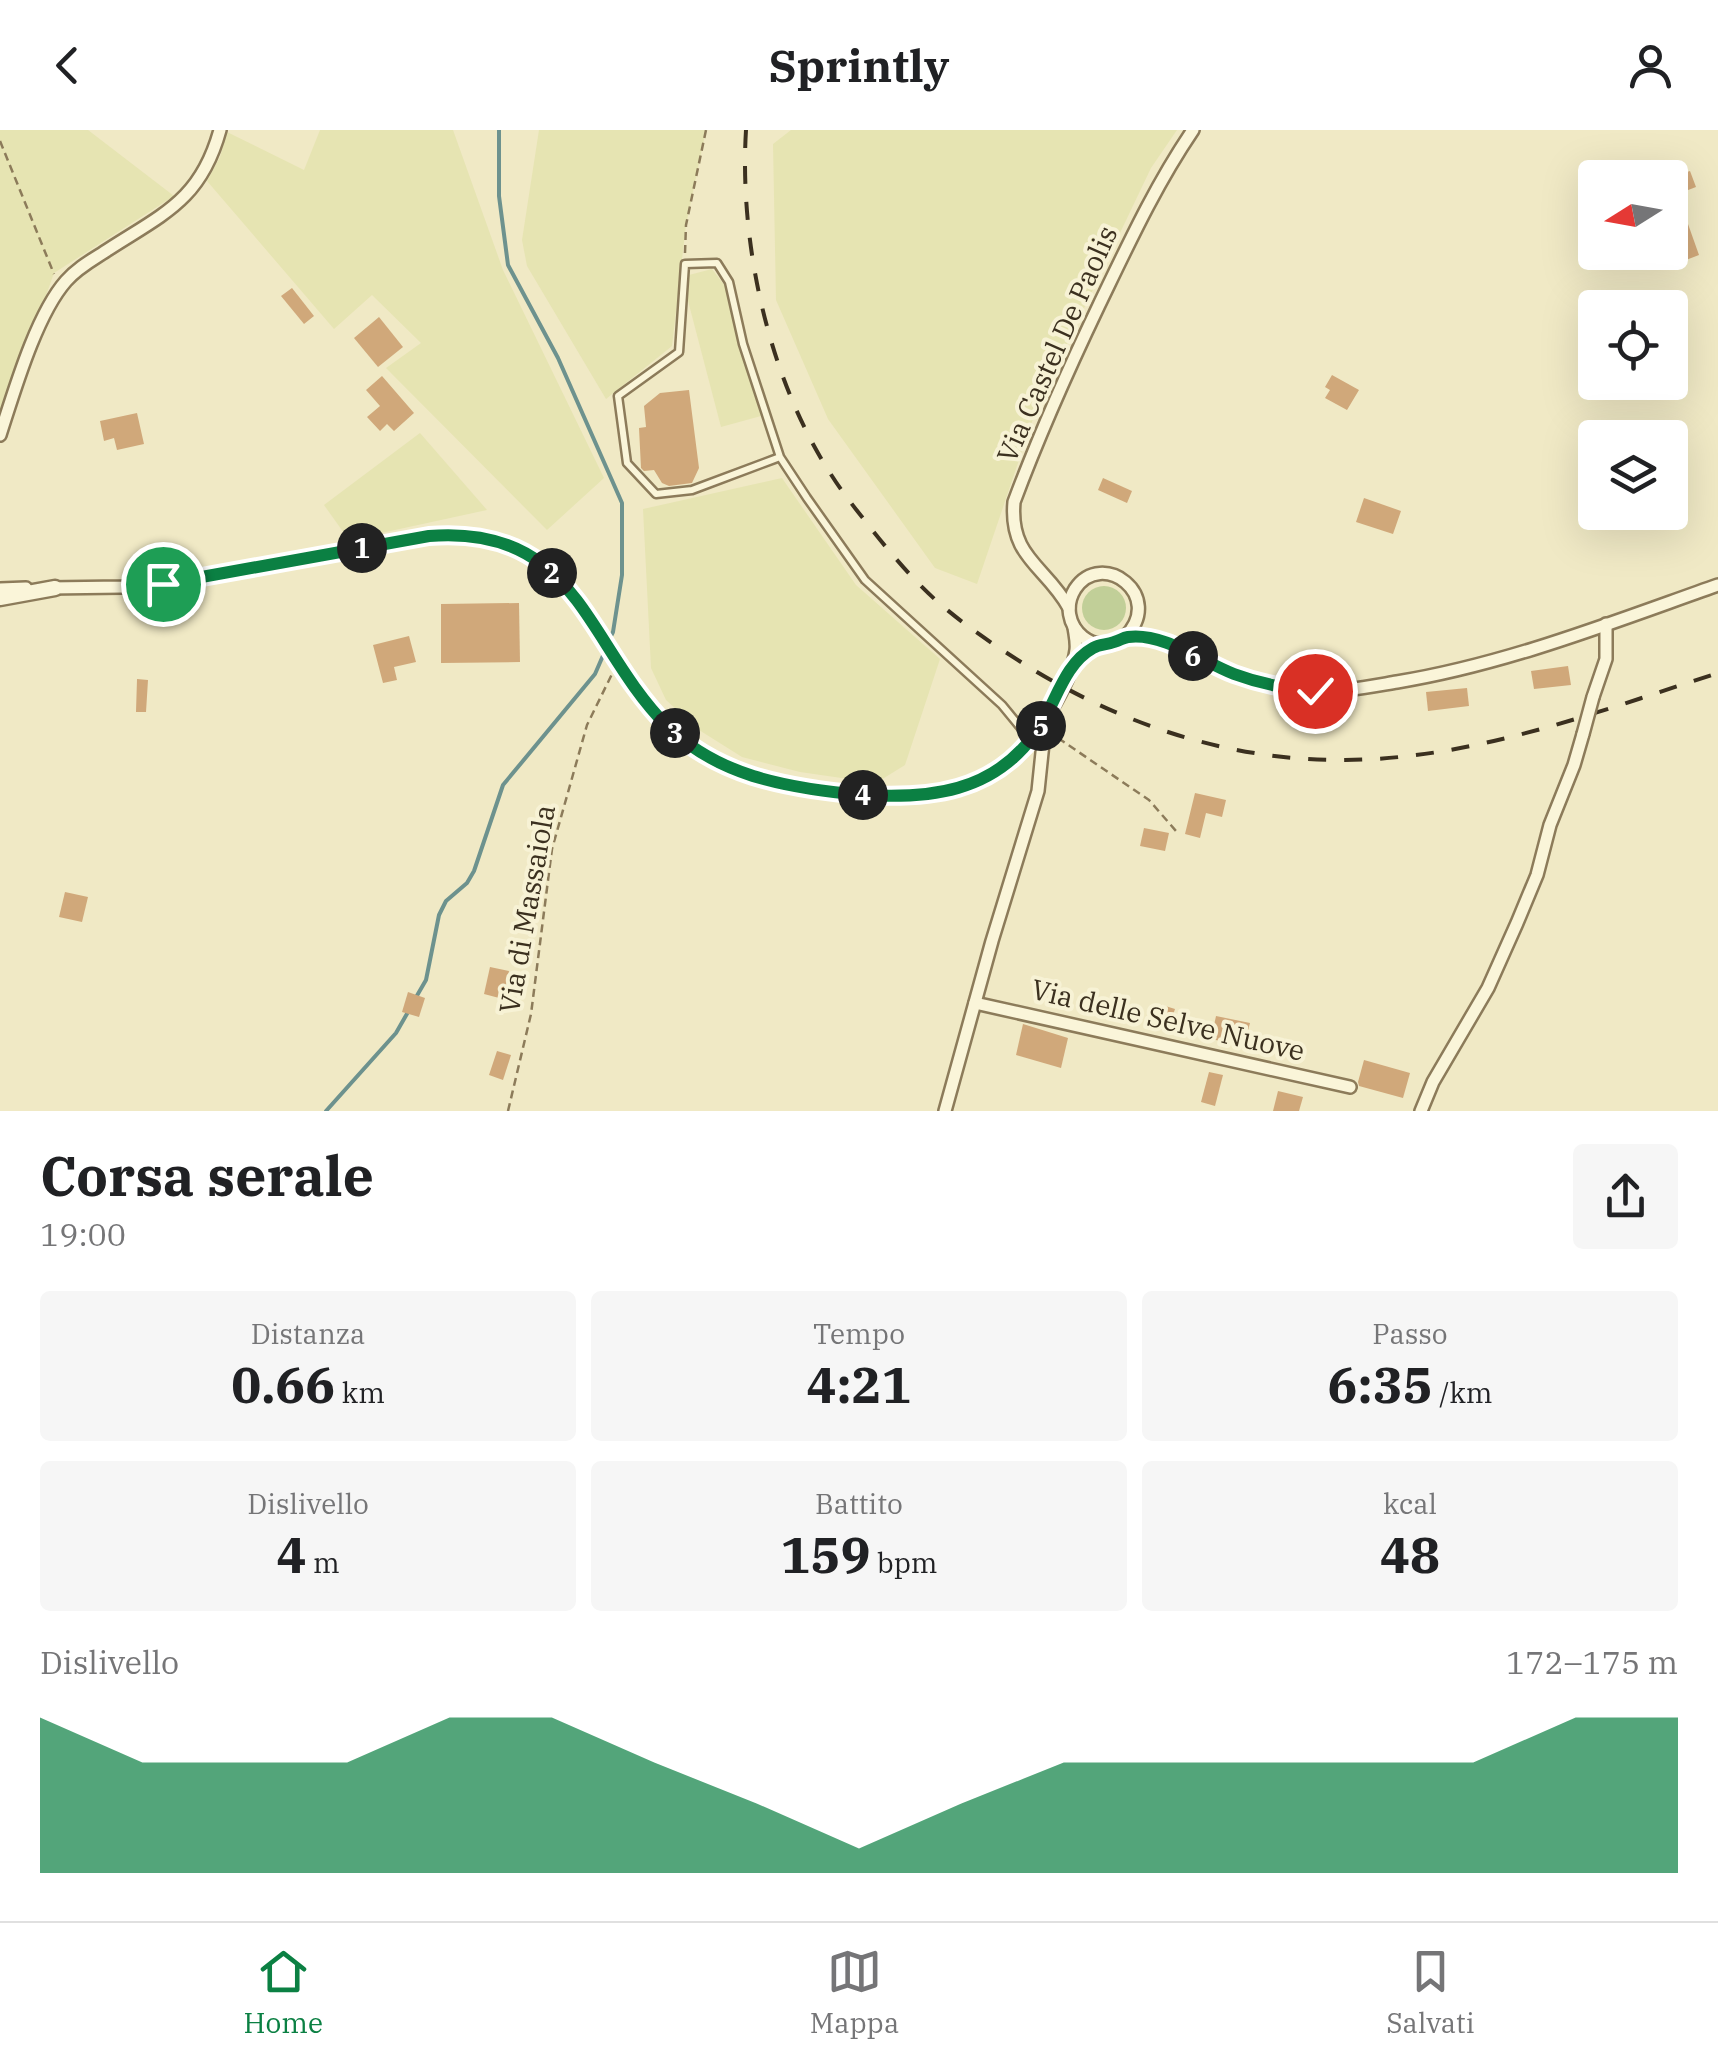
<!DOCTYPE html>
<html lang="it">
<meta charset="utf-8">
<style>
body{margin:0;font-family:"IBM Plex Serif",serif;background:#f6f6f6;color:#202124;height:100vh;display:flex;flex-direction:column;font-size:38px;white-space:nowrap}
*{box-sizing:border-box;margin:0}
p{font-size:32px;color:#757577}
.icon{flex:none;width:55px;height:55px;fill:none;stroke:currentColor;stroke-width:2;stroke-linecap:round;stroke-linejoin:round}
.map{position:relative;height:981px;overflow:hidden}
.sheet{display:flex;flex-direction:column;background:#fff;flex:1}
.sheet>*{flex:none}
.needle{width:65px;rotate:259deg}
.controls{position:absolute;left:1578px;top:30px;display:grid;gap:20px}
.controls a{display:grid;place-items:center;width:110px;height:110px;border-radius:10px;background:#fff;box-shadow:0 10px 40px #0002;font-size:50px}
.pin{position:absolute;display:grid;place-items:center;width:85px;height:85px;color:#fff;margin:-42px;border:5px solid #fff;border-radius:50%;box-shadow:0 2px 10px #0007}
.km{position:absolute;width:50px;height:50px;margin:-25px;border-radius:50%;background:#222;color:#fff;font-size:28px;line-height:50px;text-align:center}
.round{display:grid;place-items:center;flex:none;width:105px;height:105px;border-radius:10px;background:#f6f6f6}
.headline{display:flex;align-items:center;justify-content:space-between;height:170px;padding:0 40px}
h1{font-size:55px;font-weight:800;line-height:75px}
.figures{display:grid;grid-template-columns:repeat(3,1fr);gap:15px;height:170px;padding:10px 40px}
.figures div{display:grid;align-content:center;border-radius:10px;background:#f6f6f6;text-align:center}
.figures b{font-size:50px;font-weight:800}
.figures small{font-size:28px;font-weight:400}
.figures p{font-size:28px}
.chart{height:280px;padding:20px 40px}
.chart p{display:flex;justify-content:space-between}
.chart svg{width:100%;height:180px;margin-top:10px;fill:#0b8043;opacity:.7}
header{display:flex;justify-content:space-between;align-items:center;height:130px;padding:0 40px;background:#fff;font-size:45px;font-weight:800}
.tabs{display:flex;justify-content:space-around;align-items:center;height:140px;border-top:2px solid #e0e0e0;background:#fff;font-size:28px;color:#757577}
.tabs a{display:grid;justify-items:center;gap:5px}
.tabs .selected{color:#0b8043}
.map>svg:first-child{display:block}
</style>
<header><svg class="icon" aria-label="back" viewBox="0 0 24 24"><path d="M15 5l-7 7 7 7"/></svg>Sprintly<svg class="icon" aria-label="person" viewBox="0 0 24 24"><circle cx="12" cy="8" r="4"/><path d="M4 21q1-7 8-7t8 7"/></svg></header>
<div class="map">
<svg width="1718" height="981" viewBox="0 0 1718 981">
<rect width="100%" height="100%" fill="#f0e9c5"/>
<g fill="#e6e4b2">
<polygon points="0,0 88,0 174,66 54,143 0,295"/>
<polygon points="320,0 453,0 503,140 604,348 547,400 386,238 421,213 372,165 334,199 207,51 220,27 227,2 304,40"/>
<polygon points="539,0 706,0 686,95 672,216 606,269 527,136 522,110"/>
<polygon points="791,0 1177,0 1151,38 1037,277 977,454 935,438 828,289 776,170 773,14"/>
<polygon points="712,139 725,156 761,286 721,297 687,167 689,145"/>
<polygon points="420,303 487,380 349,410 324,375"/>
<polygon points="782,348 856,455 940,529 905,635 876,653 800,642 742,627 699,600 666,570 651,538 643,379"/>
</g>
<circle fill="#c1cf98" cx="1104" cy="478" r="22"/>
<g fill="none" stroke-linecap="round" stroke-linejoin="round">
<g stroke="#6d928e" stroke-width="4">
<polyline points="499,0 499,66 508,135 558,228 622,373 622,445 613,502 608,512"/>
<polyline points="415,869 426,850 439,785 446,771 467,753 474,741 503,655 595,544 605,521"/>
<polyline points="326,981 396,903 408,882"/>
</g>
</g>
<g fill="#d0a87a">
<polygon points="1690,41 1696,57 1670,67 1670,48"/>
<polygon points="1670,77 1679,98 1688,94 1699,125 1686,130 1679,112 1670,116"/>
<polygon points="292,158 314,186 304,194 281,166"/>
<polygon points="379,187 403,217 378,237 354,208"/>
<polygon points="1332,245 1359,260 1347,280 1325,268 1330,260 1325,257"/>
<polygon points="382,246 414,283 394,301 387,294 380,301 367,287 380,276 366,260"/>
<polygon points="689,260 699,338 692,353 669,356 662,353 654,340 644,341 641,338 639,298 646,297 644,276 660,263"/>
<polygon points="137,283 144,314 117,320 114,308 104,311 100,291"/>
<polygon points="1103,348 1132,361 1127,373 1098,360"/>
<polygon points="1364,368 1401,381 1393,404 1356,392"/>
<polygon points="519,473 520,532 441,533 441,474"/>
<polygon points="409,506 416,532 394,537 397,550 383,553 373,515"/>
<polygon points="1568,536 1571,555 1534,559 1531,541"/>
<polygon points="137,549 148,550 146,582 136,582"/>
<polygon points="1467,558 1469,576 1428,581 1426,562"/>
<polygon points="1195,663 1226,670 1222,687 1206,683 1200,708 1185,704"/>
<polygon points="1144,698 1169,703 1165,721 1140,716"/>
<polygon points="65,762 88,767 82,792 59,787"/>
<polygon points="490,837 509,841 503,869 484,864"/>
<polygon points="408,862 425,868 419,887 402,882"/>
<polygon points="1159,874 1175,879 1172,888 1182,891 1178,905 1152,897"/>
<polygon points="1216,886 1250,893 1244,916 1211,909"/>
<polygon points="1023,894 1068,908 1061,938 1016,925"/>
<polygon points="497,921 511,925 503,950 489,945"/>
<polygon points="1364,930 1410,943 1403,968 1359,956 1358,952"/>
<polygon points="1209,942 1223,945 1215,976 1201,972"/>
<polygon points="1278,961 1303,967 1299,981 1273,981"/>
</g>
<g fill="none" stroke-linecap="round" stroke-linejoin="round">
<g stroke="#8c7b5a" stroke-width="11">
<polyline id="service" points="780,327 692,360 656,364 627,333 618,266 679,222 685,134 717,133 729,152 743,214 780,327 807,368 865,450 1002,575 1030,609"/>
</g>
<g stroke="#8c7b5a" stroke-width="16">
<g id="minor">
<path d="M0,305C14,262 36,185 66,151C78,137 94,129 109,119C165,83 201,69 220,0"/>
<path d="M49,458L122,457L177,452L429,406C545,396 574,469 631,550C644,569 657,588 675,603C732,653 810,661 882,666C932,669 988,658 1022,620C1043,597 1072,550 1076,520C1077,512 1075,505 1074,497"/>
<polyline points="0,459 26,458"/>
<path d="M1069,478C1046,436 1009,428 1014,372C1039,305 1068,240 1099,175C1128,115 1155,56 1193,0"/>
<path d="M1125,507C1166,466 1102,418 1075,459C1065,475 1068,495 1083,507C1100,520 1109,511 1126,507C1131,506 1143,506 1149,507C1166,510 1182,521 1197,528C1232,544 1268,558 1306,561C1338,563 1367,557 1397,552C1507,534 1613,492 1718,455"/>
<polyline points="1593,567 1606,529 1606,494"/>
<polyline points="975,873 1350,957"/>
<polyline points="945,981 992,811 1038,661 1045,594"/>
<polyline points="1421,981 1433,952 1488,858 1517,793 1537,745 1550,695 1574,635 1583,604"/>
</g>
</g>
<g stroke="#8c7b5a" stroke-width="19">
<polyline id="tertiary" points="0,468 55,458"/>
</g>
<g stroke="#8c7b5a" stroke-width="2.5" stroke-dasharray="8 5" stroke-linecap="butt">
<polyline points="0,11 54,144"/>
<polyline points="685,123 686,95 706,0"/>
<polyline points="1058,608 1149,670 1176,701"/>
<polyline points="508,981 531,884 552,719 587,595 613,542"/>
</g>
<use href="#service" stroke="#faf5d9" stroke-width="6"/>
<use href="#minor" stroke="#faf5d9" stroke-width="11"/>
<use href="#tertiary" stroke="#faf5d9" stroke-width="14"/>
<path stroke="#3b301f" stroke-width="4" stroke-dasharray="18 18" stroke-linecap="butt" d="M746,0C739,114 769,250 832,346C844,365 859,383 873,401C893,426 914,451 939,473C969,499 1003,521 1037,542C1131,598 1236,631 1345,630C1475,629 1596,582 1718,543"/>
<g stroke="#8c7b5a" stroke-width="16" stroke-linecap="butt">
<polyline id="minor-bridge" points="1583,604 1593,567"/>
</g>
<use href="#minor-bridge" stroke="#faf5d9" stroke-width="11"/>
</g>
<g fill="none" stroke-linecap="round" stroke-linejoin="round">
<g stroke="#fff" stroke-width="20">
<path id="route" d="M163,454L429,406C578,394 585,514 668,597C691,619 722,636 753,646C789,657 826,662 864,665C930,669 992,662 1034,605C1055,578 1062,535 1093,518C1100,514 1106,515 1114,512C1121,510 1122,508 1128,507C1162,502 1203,532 1234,544C1261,554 1287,559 1315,561"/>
</g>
<use href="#route" stroke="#0b8043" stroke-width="12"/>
</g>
<g text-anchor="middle" stroke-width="8" stroke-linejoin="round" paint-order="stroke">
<g font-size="28" fill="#3b301f" stroke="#f7f2d5">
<text transform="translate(1057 214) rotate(-66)" y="10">Via Castel De Paolis</text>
<text transform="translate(527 779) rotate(-80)" y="10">Via di Massaiola</text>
<text transform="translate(1168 890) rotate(13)" y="10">Via delle Selve Nuove</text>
</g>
</g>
</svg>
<div class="controls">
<a><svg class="needle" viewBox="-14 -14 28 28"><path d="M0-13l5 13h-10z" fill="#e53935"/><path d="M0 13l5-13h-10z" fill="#757577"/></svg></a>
<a><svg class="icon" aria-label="locate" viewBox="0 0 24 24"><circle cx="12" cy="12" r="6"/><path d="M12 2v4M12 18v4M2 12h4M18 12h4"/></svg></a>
<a><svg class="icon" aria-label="layers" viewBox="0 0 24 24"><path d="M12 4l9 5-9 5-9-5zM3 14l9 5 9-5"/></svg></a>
</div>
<div class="pin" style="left:163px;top:454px;background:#1e9e55"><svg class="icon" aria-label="arrive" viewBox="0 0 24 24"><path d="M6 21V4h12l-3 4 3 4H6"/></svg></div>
<div class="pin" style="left:1315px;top:561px;background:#d93025"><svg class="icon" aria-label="check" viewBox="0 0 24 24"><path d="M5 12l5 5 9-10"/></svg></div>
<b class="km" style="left:362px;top:418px">1</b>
<b class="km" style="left:552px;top:443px">2</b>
<b class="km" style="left:675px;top:603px">3</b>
<b class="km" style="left:863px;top:665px">4</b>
<b class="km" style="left:1041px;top:596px">5</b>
<b class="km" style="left:1193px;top:526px">6</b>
</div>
<section class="sheet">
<div class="headline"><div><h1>Corsa serale</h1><p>19:00</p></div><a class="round"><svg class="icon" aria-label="share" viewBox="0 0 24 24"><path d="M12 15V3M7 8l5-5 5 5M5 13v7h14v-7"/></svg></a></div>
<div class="figures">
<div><p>Distanza</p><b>0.66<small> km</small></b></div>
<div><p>Tempo</p><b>4:21</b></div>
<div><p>Passo</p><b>6:35<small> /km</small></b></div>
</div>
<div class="figures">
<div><p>Dislivello</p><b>4<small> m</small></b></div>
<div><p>Battito</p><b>159<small> bpm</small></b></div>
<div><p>kcal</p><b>48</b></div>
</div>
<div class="chart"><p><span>Dislivello</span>172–175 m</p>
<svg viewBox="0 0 160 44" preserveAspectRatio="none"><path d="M0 44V6L10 17L20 17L30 17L40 6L50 6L60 17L70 27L80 38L90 27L100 17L110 17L120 17L130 17L140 17L150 6L160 6V44z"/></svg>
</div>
</section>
<nav class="tabs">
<a class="selected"><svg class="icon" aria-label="home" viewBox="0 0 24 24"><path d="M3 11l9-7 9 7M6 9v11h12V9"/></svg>Home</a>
<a><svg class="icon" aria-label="map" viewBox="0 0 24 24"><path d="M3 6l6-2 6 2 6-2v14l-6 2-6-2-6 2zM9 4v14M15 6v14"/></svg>Mappa</a>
<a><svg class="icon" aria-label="saved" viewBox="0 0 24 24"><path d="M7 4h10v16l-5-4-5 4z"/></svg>Salvati</a>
</nav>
